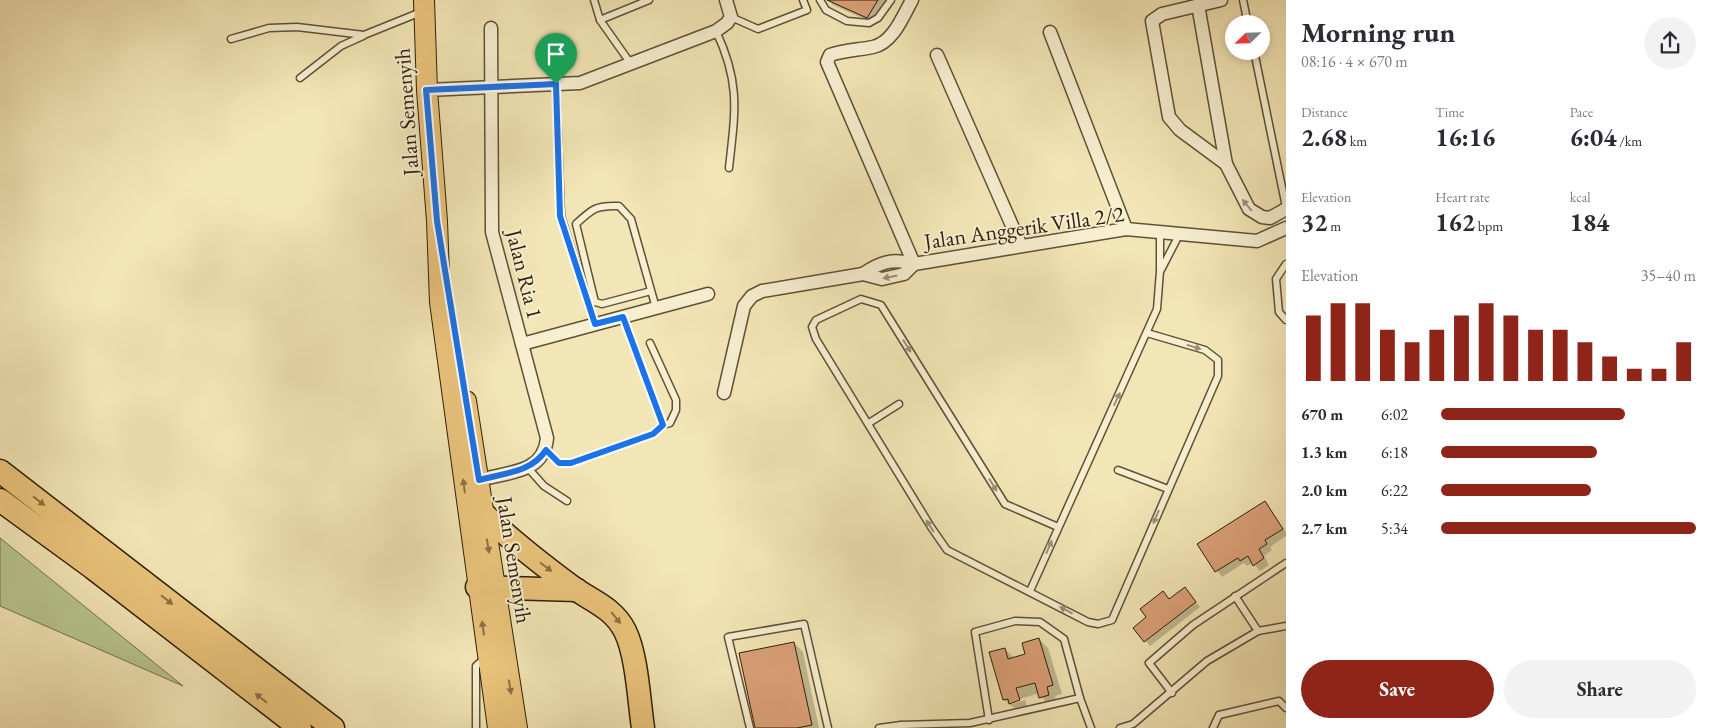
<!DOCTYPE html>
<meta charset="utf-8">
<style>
body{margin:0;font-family:"EB Garamond",serif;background:#f2f2f3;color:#2b2b33;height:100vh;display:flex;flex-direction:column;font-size:19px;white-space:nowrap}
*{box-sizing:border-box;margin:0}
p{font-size:16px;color:#7c7c81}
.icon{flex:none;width:28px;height:28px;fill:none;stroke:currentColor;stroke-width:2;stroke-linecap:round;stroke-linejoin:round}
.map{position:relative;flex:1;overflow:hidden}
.details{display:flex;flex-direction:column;background:#fff;width:425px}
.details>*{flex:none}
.needle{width:32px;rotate:247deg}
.controls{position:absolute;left:1225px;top:15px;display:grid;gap:10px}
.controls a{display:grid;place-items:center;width:45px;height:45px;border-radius:50%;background:#fff;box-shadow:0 2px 8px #0003;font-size:25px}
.pin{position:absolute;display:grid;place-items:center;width:42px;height:42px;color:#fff;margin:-51px -21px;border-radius:50% 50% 50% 0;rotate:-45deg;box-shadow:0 0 5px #0007}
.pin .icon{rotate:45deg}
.round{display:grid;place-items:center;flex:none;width:52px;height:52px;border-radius:26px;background:#f2f2f3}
.summary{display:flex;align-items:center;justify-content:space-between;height:85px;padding:0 15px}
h1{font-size:28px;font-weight:700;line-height:38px}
.stats{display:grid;grid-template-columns:repeat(3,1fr);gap:8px;height:85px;padding:5px 15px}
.stats div{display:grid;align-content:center}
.stats b{font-size:25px;font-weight:700}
.stats small{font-size:14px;font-weight:400}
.stats p{font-size:14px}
.chart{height:140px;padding:10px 15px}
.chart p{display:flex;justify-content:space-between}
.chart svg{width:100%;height:90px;margin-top:5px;stroke:#8f2418;stroke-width:6}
.cta{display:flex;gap:10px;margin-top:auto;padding:10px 15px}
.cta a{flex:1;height:58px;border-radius:30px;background:#8f2418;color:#fff;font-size:20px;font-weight:700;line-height:58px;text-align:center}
.cta a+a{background:#f2f2f3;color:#2b2b33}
ul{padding:0 15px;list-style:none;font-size:16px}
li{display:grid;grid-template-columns:80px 60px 1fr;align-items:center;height:38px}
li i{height:12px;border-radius:6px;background:#8f2418}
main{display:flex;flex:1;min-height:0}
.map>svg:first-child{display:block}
</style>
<main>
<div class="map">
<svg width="1286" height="728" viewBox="0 0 1286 728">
<rect width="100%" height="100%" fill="#f3e6b6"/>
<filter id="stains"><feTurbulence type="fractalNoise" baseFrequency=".004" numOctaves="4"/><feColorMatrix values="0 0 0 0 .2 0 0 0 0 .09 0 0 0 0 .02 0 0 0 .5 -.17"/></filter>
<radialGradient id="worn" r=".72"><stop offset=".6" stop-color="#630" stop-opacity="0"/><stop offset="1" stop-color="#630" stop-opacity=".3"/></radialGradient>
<polygon fill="#b8c690" stroke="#72724e" points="0,538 183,686 0,606"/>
<g fill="#0003">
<polygon points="828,0 887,0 873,23 833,5"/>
<polygon points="1265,502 1286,532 1286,536 1270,547 1272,550 1264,556 1269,565 1260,571 1253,563 1247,566 1244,563 1222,577 1199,545"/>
<polygon points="1189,593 1200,607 1150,646 1135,628 1170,600"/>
<polygon points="1039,639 1048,648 1062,694 1055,696 1057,704 1049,706 1039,693 1010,702 1012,704 1025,700 1028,709 1020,712 1004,700 1005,649 1014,658 1027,654"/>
<polygon points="794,643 803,652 819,728 757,728"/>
</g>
<g fill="#dba179" stroke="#2d1f0b">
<polygon points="827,0 878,0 867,18"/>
<polygon points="1265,501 1283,529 1265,540 1267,544 1259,549 1264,558 1253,566 1248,556 1240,561 1238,558 1215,572 1197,544"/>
<polygon points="1185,587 1196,602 1144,642 1133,628 1146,617 1140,609 1163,591 1169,599"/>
<polygon points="1039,638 1053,685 1047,687 1049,695 1039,698 1035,683 1016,688 1020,700 1009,704 1008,699 1003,700 989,652 1005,648 1008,659 1025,654 1022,643"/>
<polygon points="794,642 812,725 797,728 755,728 739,653"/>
</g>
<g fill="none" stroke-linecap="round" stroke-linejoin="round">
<g stroke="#5e5136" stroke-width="9">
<g id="service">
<polyline points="594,0 600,20 631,64"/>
<polyline points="820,0 826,10 847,21 869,23 878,18 891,0"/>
<polyline points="1243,0 1248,24"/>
<polyline points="731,17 758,29 807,10 803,0"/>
<polyline points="600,20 649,0"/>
<path d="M716,31C741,84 735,112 729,168"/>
<polyline points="231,39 269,28 297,27 364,35 421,12"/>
<polyline points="1254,51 1286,207"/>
<polyline points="300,78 341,46 363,36"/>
<polyline points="556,84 561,216 595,324"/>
<polyline points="1286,264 1276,279 1279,312 1286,320"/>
<polyline points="1161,270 1179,235"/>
<path d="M651,291L602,304L595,302L576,224C592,209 596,205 619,206L631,219L656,308"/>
<polyline points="650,343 676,400 676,410 670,423 663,425"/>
<polyline points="869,423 899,404"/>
<polyline points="546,450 559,463 571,463 653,434 663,425 623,317"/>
<polyline points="528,468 544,486 567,501"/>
<polyline points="1118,470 1168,489"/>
<polyline points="1058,527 1005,504 881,305 861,299 816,320 812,327 816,339 931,527 947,550 1088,622 1098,624 1112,620 1218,376 1218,360 1205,350 1147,333"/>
<polyline points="1030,591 1157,309 1160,271 1160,233"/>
<polyline points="1235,596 1258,631"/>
<polyline points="1172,693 1149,663 1193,625 1286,563"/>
<polyline points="1080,698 1091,728"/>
<polyline points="901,725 970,723 1080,698 1064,639 1040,622 1015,621 975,632 989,720"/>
<polyline points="476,728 476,666 484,659"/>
<polyline points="750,728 728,637 804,624 828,728"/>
<polyline points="879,728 901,725 902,727"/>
<polyline points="1120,728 1133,724 1207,661 1258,631 1286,626"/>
<polyline points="1213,728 1219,715 1279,701 1286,708"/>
</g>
</g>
<g stroke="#5e5136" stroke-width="15">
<g id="minor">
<path d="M912,0C903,16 893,43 873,47C859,50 844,50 830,55L827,62L914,264"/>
<polyline points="1221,0 1162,14 1152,21 1169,117 1180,130 1226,164 1249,209 1262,217 1270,218 1286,209"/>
<polyline points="1198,5 1226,164"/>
<polyline points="1050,32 1126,229"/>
<polyline points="937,55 1021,246"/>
<polyline points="427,90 580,83 716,31 727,23 731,17 726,0"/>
<path d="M863,274C880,262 893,258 914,264L1126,229L1257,241L1286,228"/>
<polyline points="522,344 708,294"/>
<polyline points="724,393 744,306 752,296 762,291 863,274 882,279 904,274 914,264"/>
<path d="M479,480C507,472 544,474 547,438L492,232L491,28"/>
</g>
</g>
<g stroke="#2d1f0b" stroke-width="22">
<g id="primary">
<polyline points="424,0 427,90 437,221 440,302 498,728"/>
<polyline points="466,401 517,728"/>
</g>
</g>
<g stroke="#2d1f0b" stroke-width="25">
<g id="motorway">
<polyline points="0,471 333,728"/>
<polyline points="0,500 93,568 300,728"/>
<path d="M483,513C510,540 540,563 571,586C591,601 613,607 625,631C637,655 639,701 643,728"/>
<polyline points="477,587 577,590"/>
</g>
</g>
<use href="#service" stroke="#f7efd0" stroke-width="6"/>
<use href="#minor" stroke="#f7efd0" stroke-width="12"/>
<use href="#primary" stroke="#eac37b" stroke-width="20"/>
<use href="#motorway" stroke="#eac37b" stroke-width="22"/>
</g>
<defs><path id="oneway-solid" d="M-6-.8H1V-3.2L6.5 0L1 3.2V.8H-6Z" transform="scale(1.25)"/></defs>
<g fill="#9c9177">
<use href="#oneway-solid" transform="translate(1247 205) rotate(-129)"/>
<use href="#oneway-solid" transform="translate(890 277) rotate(169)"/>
<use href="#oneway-solid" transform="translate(907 346) rotate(58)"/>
<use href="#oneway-solid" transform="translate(1194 347) rotate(17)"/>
<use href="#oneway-solid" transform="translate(1117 399) rotate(-65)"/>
<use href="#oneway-solid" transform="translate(993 485) rotate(58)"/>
<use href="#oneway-solid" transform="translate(1156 517) rotate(113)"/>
<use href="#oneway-solid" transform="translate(930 526) rotate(-123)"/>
<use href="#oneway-solid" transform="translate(1049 547) rotate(-67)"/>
<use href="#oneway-solid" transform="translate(1066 610) rotate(-152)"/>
</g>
<g fill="#8c7143">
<use href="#oneway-solid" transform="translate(464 486) rotate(-97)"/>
<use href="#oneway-solid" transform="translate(39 501) rotate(38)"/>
<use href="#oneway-solid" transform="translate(488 546) rotate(81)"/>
<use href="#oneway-solid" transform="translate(546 567) rotate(37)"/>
<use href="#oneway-solid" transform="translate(167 600) rotate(38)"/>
<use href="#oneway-solid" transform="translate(616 618) rotate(51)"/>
<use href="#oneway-solid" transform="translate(483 628) rotate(-98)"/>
<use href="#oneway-solid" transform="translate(510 687) rotate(81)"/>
<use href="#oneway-solid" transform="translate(261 698) rotate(-142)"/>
</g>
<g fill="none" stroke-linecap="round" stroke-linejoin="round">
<g stroke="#fff" stroke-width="10">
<path id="route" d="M556,84L560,216L595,324L623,317L663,425L653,434L571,463H559L546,450C531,473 504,473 479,480L437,221L426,90Z"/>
</g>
<use href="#route" stroke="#1a73e8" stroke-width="6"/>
</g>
<g text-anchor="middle" stroke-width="4" stroke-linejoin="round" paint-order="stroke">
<g font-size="22" fill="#2d1f0b" stroke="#f7efd0">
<text transform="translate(406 112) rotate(-94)" y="8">Jalan Semenyih</text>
<text transform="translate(1024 227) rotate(-8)" y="8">Jalan Anggerik Villa 2/2</text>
<text transform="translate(525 274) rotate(76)" y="8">Jalan Ria 1</text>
<text transform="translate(515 560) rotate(81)" y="8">Jalan Semenyih</text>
</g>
</g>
<rect width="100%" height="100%" filter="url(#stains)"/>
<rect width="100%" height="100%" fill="url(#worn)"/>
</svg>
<div class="controls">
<a><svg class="needle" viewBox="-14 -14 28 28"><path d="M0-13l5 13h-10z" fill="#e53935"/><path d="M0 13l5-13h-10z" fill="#7c7c81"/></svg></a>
</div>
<div class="pin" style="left:556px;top:84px;background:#1e9e55"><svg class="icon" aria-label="arrive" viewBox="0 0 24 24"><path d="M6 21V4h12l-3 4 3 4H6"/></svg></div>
</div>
<section class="details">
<div class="summary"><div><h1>Morning run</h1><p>08:16 · 4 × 670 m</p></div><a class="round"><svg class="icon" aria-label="share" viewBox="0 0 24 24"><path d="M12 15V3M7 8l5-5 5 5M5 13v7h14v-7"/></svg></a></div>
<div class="stats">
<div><p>Distance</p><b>2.68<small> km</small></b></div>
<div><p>Time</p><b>16:16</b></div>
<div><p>Pace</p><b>6:04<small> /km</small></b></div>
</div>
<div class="stats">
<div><p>Elevation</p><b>32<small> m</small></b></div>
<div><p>Heart rate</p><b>162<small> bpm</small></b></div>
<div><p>kcal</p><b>184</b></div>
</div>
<div class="chart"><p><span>Elevation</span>35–40 m</p>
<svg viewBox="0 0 160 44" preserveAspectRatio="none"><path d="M5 44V12M15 44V6M25 44V6M35 44V19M45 44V25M55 44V19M65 44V12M75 44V6M85 44V12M95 44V19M105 44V19M115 44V25M125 44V32M135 44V38M145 44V38M155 44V25"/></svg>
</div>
<ul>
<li><b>670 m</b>6:02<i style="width:72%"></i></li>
<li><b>1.3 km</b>6:18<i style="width:61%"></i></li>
<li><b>2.0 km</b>6:22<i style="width:59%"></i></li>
<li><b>2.7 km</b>5:34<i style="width:100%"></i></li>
</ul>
<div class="cta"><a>Save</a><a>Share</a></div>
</section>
</main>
